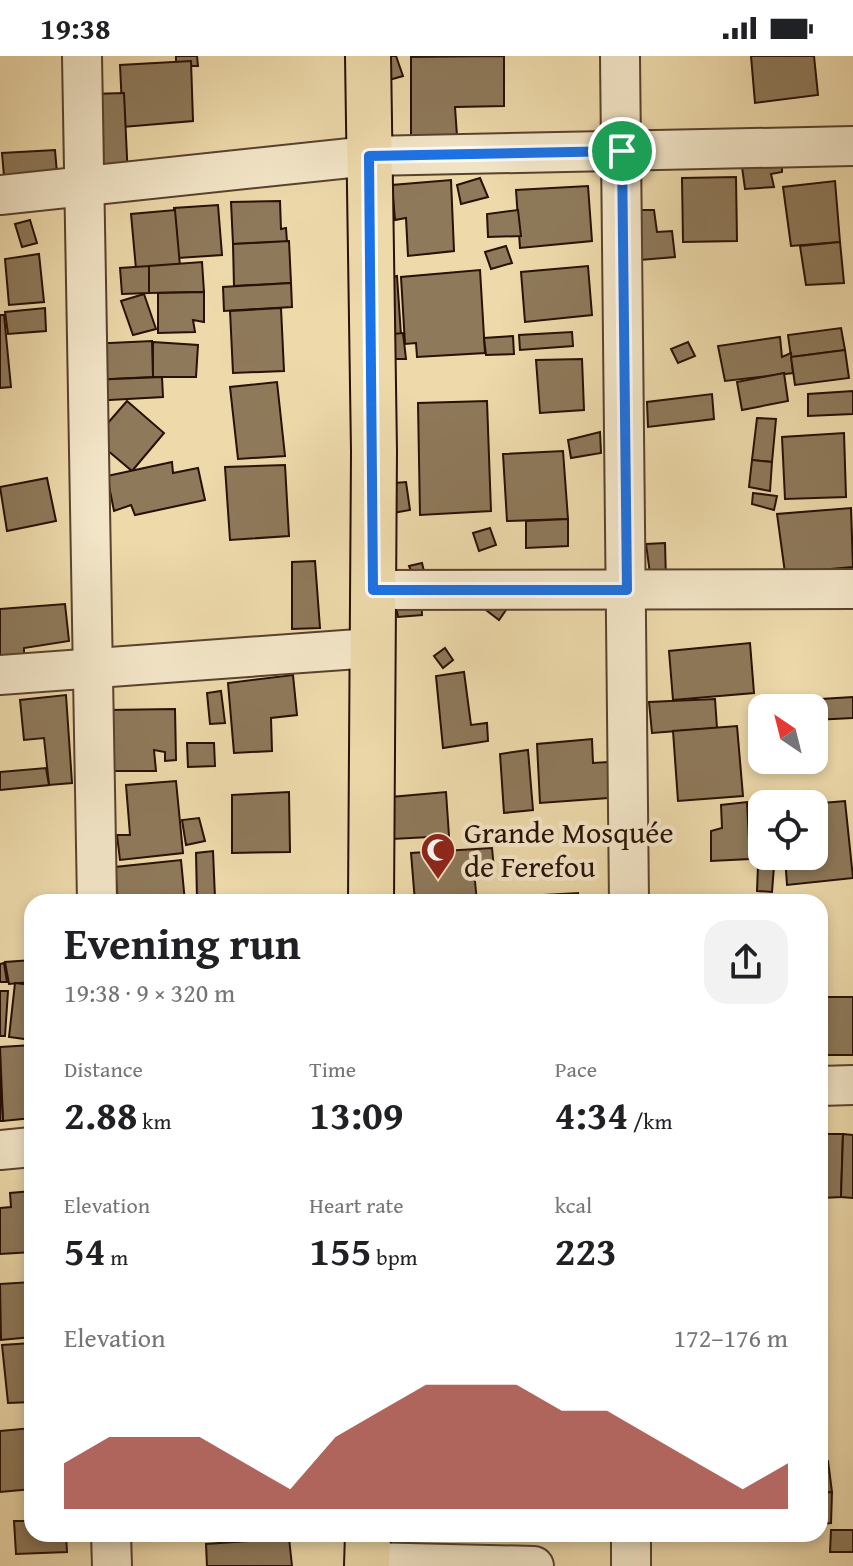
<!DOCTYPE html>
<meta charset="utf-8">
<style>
body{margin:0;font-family:"Gentium Book Plus",serif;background:#f2f2f2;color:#202124;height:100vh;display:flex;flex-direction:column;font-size:30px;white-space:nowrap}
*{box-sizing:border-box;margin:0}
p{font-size:26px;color:#757577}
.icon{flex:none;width:44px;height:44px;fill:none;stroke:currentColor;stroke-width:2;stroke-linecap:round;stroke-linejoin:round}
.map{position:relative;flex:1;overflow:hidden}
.panel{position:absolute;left:24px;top:838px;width:804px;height:648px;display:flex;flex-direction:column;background:#fff;border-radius:24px;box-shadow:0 4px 12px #0003}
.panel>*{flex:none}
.needle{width:52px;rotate:325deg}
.buttons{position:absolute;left:748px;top:638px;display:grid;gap:16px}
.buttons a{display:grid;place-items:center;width:80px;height:80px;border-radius:16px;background:#fff;box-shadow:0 4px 12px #0003;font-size:40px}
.pin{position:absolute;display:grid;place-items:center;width:68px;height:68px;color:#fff;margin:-34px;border:4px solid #fff;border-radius:50%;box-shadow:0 2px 8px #0007}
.round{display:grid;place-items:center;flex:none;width:84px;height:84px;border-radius:24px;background:#f2f2f2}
.head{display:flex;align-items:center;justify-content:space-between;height:136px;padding:0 40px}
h1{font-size:44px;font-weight:600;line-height:60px}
.stats{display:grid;grid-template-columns:repeat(3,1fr);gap:12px;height:136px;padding:8px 40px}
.stats div{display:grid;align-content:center}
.stats b{font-size:40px;font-weight:600}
.stats small{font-size:22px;font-weight:400}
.stats p{font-size:22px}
.chart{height:224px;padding:16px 40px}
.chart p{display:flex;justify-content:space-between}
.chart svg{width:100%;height:144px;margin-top:8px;fill:#8f2418;opacity:.7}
.status{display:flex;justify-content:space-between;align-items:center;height:56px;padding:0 40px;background:#fff;direction:ltr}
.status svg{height:22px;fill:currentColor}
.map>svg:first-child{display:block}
</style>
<div class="status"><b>19:38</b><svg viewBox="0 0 49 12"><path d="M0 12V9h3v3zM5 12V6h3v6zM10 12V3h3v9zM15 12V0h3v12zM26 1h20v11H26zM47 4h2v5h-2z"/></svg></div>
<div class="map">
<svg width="853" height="1510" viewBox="0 0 853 1510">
<rect width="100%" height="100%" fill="#edd9aa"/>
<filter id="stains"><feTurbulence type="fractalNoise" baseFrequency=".0025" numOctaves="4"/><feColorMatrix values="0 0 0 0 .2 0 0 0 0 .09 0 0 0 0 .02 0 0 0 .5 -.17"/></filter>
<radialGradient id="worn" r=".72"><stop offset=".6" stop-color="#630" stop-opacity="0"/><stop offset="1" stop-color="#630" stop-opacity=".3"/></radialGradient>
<g fill="#8e795a" stroke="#271004" stroke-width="2">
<polygon points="176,0 197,0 198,10 176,10"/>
<polygon points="374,0 396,0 403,20 382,26"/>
<polygon points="504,0 504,50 455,51 457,80 411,81 411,1"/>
<polygon points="751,0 814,0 818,39 755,47"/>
<polygon points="191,5 193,65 123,71 120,9"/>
<polygon points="124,37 128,123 97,123 91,38"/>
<polygon points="55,94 58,129 5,132 2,97"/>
<polygon points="782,107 782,116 771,118 774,131 745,133 742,111"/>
<polygon points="736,121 737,185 683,186 682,122"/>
<polygon points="480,122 488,141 461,148 457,129"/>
<polygon points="451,124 454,195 408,200 406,162 395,164 392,129"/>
<polygon points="835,125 840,186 791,190 783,131"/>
<polygon points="588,130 592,185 520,192 516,134"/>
<polygon points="280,145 281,173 286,172 287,186 233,188 231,146"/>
<polygon points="218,149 222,199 178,202 174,152"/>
<polygon points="175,154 180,210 136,213 131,158"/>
<polygon points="518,154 521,180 488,181 487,158"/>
<polygon points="636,154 654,154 657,176 672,175 675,201 640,204"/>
<polygon points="30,164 37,187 22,191 15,168"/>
<polygon points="289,185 291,227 234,230 233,188"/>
<polygon points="840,186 844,227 806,229 800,190"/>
<polygon points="506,190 512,207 491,213 485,196"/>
<polygon points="39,198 44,246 9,249 5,203"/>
<polygon points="202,206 204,236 149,237 149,210"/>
<polygon points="149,210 149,237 122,238 120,212"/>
<polygon points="588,210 592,259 525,266 521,216"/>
<polygon points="480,214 485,297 417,301 416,287 405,288 401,221"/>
<polygon points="397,220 401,279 383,279 379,224"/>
<polygon points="291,227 292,251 224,255 223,231"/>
<polygon points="204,236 204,266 193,264 195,276 158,277 158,237"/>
<polygon points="144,238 156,273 133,279 121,245"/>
<polygon points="45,252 46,275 8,278 5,256"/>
<polygon points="281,252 284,315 233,317 230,255"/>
<polygon points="0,259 4,259 11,331 0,332"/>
<polygon points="841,272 845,294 791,301 788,279"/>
<polygon points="572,276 573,290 520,294 519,279"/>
<polygon points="403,277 406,303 384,303 383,279"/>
<polygon points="513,280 514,298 486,299 484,282"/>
<polygon points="780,281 782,301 791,297 793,317 725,325 718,290"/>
<polygon points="152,285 153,321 90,324 89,288"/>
<polygon points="153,286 198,289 196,321 153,321"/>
<polygon points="688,286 695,300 678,307 671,293"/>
<polygon points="845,294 849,322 795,329 791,301"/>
<polygon points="582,303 584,354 540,357 536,304"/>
<polygon points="784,317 788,345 742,354 737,326"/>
<polygon points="162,321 163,341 92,345 90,324"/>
<polygon points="277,326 285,400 238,403 230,331"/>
<polygon points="853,335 853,358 808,360 808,338"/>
<polygon points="712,338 714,363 648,371 647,346"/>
<polygon points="127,345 164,377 132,415 94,383"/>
<polygon points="487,345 491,455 420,459 418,347"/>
<polygon points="757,362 776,363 772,406 752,404"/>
<polygon points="600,376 601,397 571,402 568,384"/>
<polygon points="844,377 846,441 785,443 782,381"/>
<polygon points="563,395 568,463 507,465 503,398"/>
<polygon points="752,404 772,406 770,435 749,431"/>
<polygon points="172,406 173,417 198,412 205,444 135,459 131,449 114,455 107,420"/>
<polygon points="285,409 289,480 230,484 225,411"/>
<polygon points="47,422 56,465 7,475 0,431"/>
<polygon points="406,426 410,454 387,458 382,428"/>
<polygon points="753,437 777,440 774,454 752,448"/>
<polygon points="851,452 853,511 785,517 777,458"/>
<polygon points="568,463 568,490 526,492 526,465"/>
<polygon points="490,472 496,489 479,495 473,477"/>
<polygon points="665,487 666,524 651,525 646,488"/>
<polygon points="315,505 320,572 292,573 292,506"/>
<polygon points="422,507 427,528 418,532 409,510"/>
<polygon points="500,535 513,544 499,564 486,554"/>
<polygon points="421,536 422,559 398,561 394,539"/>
<polygon points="65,548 69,585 24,592 24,601 0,603 0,553"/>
<polygon points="750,587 754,637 673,644 669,595"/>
<polygon points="445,592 453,604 443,612 434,600"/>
<polygon points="464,616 471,669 487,667 488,685 443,692 436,620"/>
<polygon points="293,619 297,659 271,662 272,695 234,697 228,627"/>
<polygon points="221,635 225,667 210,668 207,637"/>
<polygon points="66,639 72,727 49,729 44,682 24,684 20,644"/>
<polygon points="853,641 853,662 814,664 814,652 773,652 772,646"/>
<polygon points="715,643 717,672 652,677 649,646"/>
<polygon points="175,653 176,704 165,705 165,696 154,694 156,715 107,715 107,654"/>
<polygon points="737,670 743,740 678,745 673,675"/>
<polygon points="592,683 593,707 608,706 608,742 540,747 537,688"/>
<polygon points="187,687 214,687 215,710 188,711"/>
<polygon points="528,694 533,754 504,757 500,698"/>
<polygon points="46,712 49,729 0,734 0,716"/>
<polygon points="176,725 183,797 120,804 117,779 130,779 126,729"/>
<polygon points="289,736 290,796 232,797 232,739"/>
<polygon points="446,736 449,780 392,783 391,741"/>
<polygon points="845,745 853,822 787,829 785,800 814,800 814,748 810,748"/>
<polygon points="747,746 750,803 711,805 711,775 722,772 721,749"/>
<polygon points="199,762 205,785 186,789 182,764"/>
<polygon points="762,770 762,785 760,786 753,776"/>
<polygon points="492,792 494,813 474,815 477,846 415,846 411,797"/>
<polygon points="213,795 215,842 197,843 196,797"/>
<polygon points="181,804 185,846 118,846 115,811"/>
<polygon points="758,809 774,810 772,836 757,835"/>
<polygon points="578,837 579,846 508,846 507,841"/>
<polygon points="32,904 32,926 9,928 5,906"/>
<polygon points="4,907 7,926 0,926 0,908"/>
<polygon points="15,927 32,929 32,984 9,981"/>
<polygon points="0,935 8,935 5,980 0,980"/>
<rect x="820" y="941" width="33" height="58"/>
<polygon points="32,989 32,1062 3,1065 0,991"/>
<polygon points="0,1018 3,1065 0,1065"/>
<polygon points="825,1078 843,1078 841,1141 823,1142"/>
<polygon points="843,1078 853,1079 853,1142 841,1141"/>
<polygon points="32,1135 32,1196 0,1198 0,1152 11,1151 10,1137"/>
<polygon points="32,1226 32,1281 1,1284 0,1228"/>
<polygon points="32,1287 32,1346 8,1347 2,1289"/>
<polygon points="32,1372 32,1433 0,1436 0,1375"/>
<polygon points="828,1405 832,1436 820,1437 820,1406"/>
<polygon points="832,1436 831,1467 820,1468 820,1437"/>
<polygon points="14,1465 32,1465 32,1478 66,1478 67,1496 16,1498"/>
<polygon points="831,1474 853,1474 853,1496 830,1496"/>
<polygon points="289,1482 292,1510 207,1510 206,1488"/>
</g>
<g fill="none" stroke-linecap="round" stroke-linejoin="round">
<g stroke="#58422e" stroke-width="42">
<g id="minor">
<polyline points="82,0 97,846"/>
<polyline points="620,0 629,846"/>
<polyline points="0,139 369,100 853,90"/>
<polyline points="373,534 853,533"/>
<polyline points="0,619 372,592"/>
<polyline points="820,1030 853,1029"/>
<polyline points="0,1094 32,1091"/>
<polyline points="111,1478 112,1510"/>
<polyline points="631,1478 631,1510"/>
<polyline points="367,1506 534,1510"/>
</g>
</g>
<g stroke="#271004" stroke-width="48">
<g id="major">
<polyline points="368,0 374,395 371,846"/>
<polyline points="367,1510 368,1478"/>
</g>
</g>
<use href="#minor" stroke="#f3e6c8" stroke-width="38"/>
<use href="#major" stroke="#edd9aa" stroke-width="44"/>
</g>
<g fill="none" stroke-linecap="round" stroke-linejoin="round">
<g stroke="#fff" stroke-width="16">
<polygon id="route" points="622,95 627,534 373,534 369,100"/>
</g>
<use href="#route" stroke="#1a73e8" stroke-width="10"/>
</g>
<defs>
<g id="mosque-pin" transform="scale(1.8)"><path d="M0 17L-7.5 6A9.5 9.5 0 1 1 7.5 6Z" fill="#8f2418" stroke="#f3e6c8"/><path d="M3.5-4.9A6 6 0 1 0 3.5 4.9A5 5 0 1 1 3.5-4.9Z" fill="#fff"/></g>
</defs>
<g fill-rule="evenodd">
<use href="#mosque-pin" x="438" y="794"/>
</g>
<g text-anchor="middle" stroke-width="8" stroke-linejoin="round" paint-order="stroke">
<g font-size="30" fill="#271004" stroke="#f3e6c8" text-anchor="start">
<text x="464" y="787">Grande Mosquée<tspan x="464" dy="34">de Ferefou</tspan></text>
</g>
</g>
<rect width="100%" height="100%" filter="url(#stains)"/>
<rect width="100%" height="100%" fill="url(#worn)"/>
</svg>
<div class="buttons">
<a><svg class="needle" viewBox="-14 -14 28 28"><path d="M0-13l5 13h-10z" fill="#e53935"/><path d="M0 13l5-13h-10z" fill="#757577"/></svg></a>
<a><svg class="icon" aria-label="locate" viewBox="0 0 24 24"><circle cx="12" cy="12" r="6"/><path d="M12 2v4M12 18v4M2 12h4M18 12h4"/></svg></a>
</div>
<div class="pin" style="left:622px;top:95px;background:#1e9e55"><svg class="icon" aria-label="arrive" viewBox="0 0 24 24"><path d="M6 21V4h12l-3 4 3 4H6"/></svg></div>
<section class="panel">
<div class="head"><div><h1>Evening run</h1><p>19:38 · 9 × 320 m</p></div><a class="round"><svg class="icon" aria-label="share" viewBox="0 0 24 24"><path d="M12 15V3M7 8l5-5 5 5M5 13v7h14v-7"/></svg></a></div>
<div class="stats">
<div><p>Distance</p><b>2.88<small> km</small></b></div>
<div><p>Time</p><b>13:09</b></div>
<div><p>Pace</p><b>4:34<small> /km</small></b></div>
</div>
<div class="stats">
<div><p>Elevation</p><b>54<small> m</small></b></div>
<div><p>Heart rate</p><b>155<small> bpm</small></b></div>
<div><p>kcal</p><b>223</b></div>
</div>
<div class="chart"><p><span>Elevation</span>172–176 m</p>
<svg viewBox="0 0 160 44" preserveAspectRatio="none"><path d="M0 44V30L10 22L20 22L30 22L40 30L50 38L60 22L70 14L80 6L90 6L100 6L110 14L120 14L130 22L140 30L150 38L160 30V44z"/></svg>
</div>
</section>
</div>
